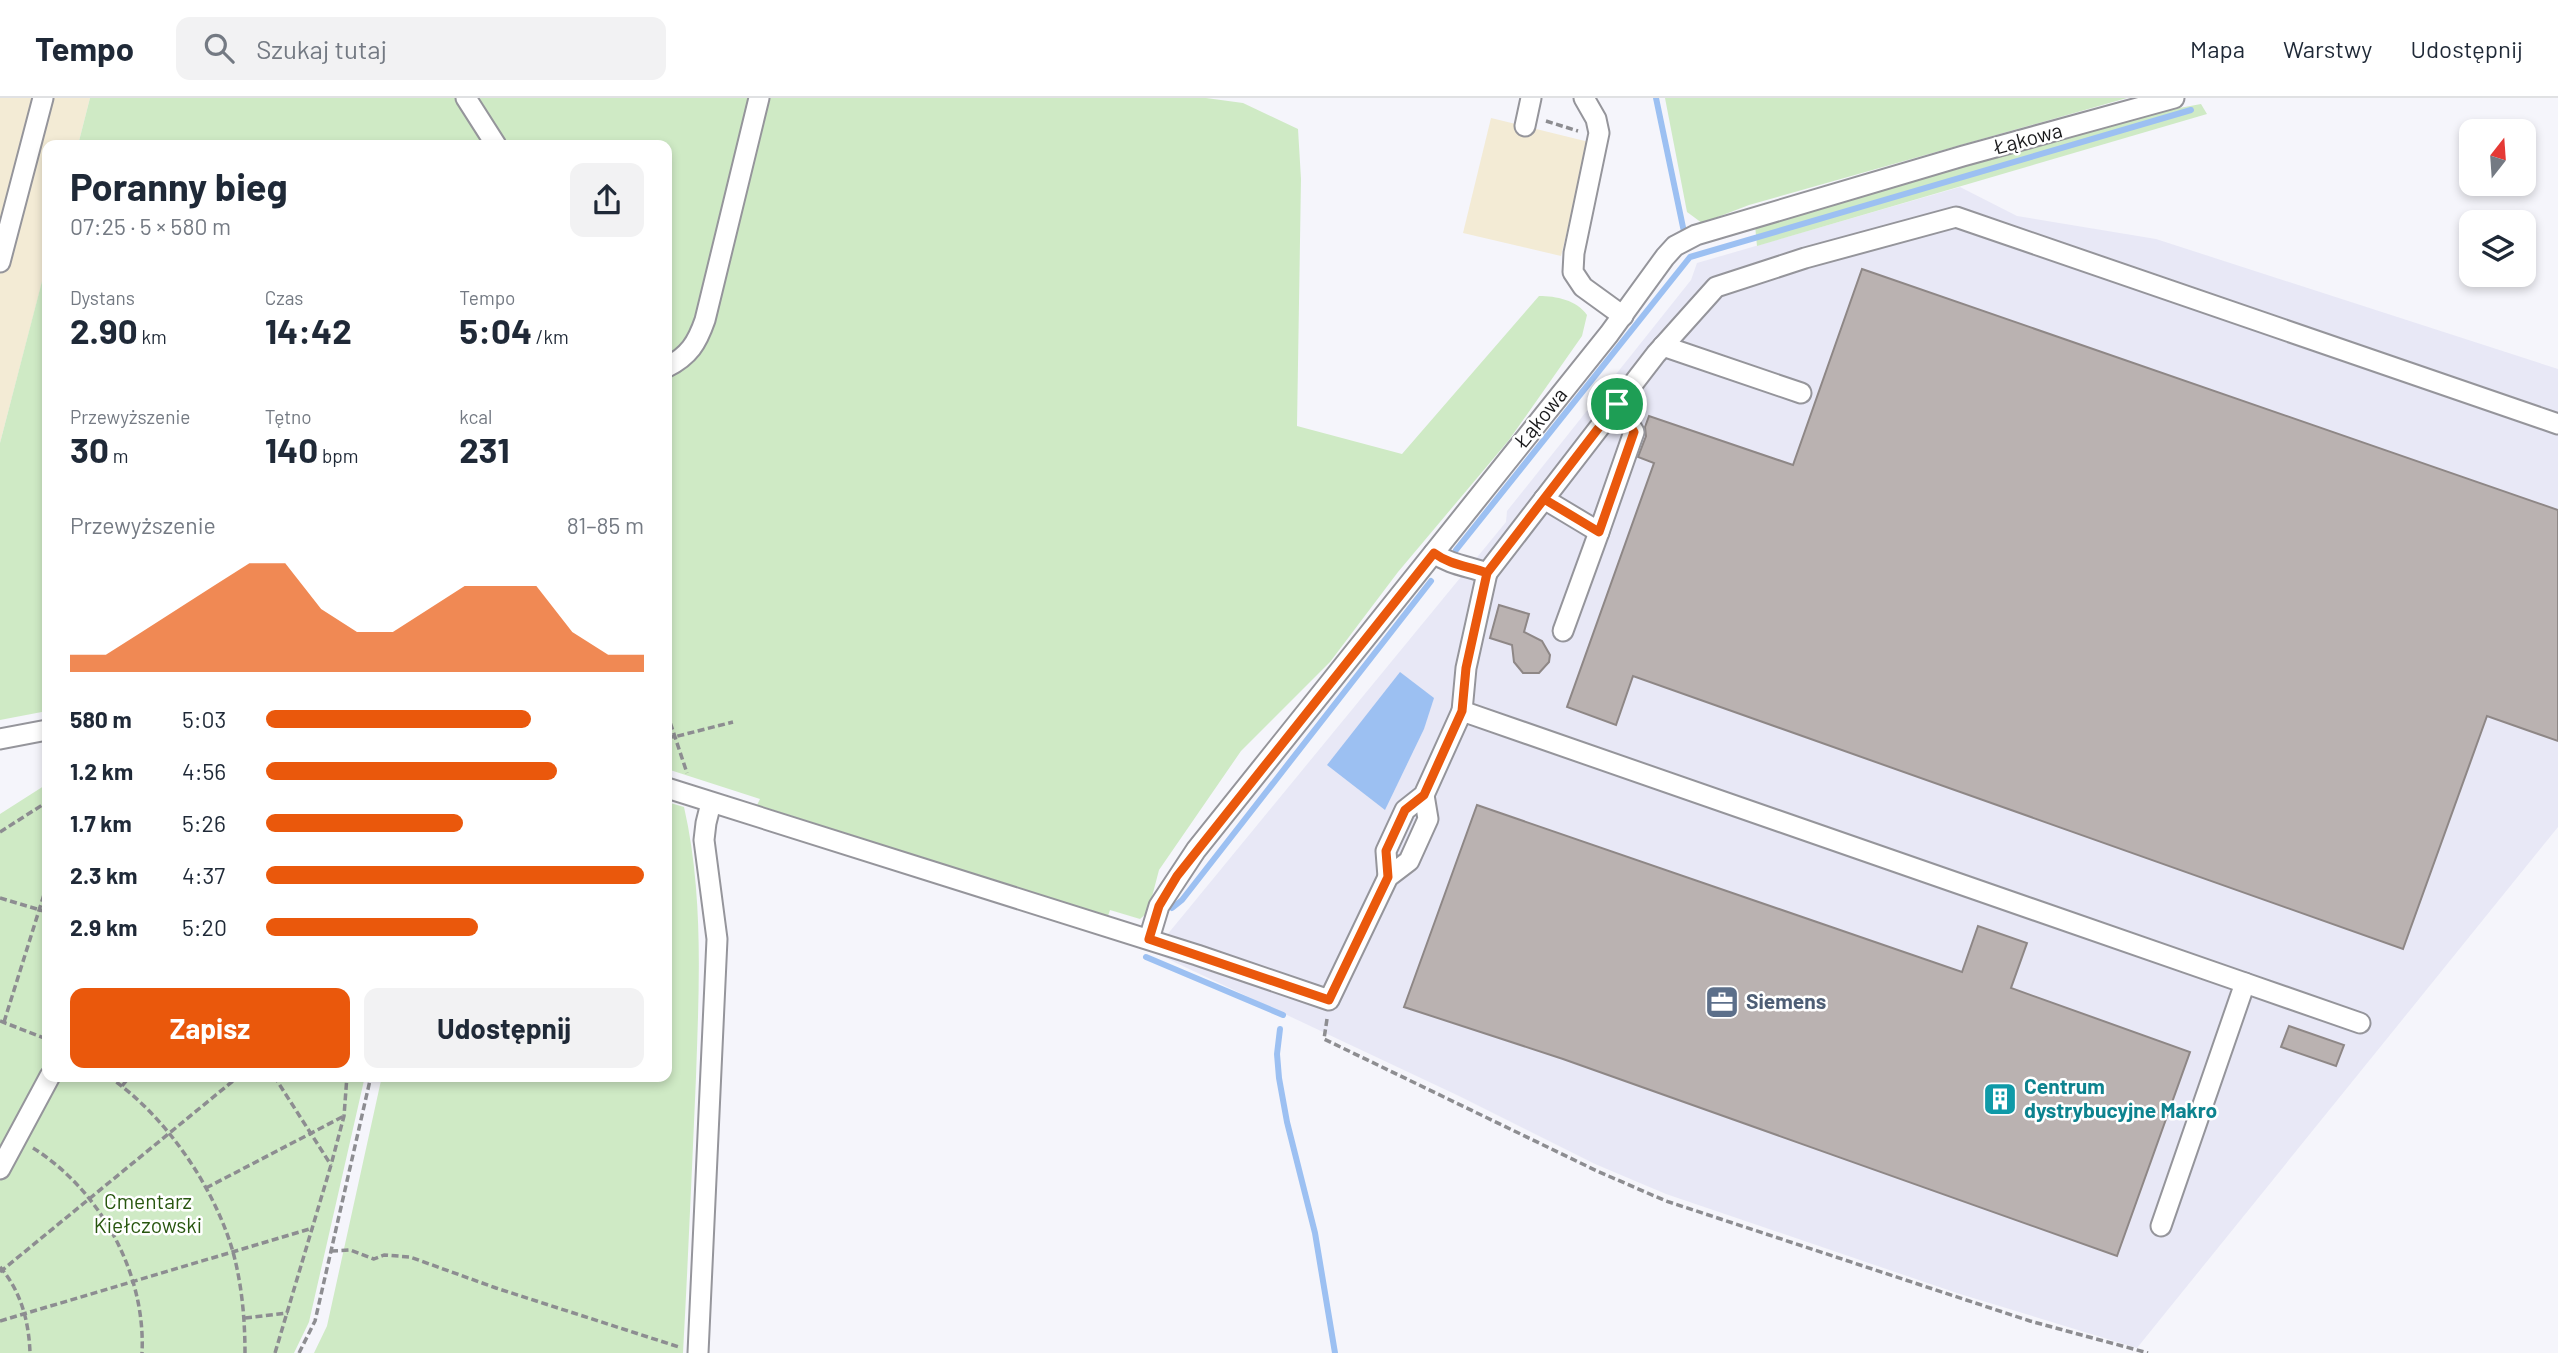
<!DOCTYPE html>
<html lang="pl">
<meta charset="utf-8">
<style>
body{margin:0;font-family:Barlow,sans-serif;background:#f2f2f3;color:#1f2937;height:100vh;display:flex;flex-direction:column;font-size:26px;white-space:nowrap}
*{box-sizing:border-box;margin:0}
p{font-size:23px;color:#747a83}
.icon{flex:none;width:38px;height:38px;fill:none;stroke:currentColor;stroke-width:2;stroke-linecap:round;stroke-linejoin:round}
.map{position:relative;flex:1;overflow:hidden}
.side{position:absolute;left:42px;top:42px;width:630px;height:942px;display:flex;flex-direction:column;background:#fff;border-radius:14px;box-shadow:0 4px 10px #0003}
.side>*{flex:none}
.needle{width:46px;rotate:17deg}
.fabs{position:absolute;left:2459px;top:21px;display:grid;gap:14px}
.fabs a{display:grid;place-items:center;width:77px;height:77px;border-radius:14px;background:#fff;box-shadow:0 4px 10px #0003;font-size:35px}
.pin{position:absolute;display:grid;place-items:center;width:60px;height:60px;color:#fff;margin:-30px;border:4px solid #fff;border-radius:50%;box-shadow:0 2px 7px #0007}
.round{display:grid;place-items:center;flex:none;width:74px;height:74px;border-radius:14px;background:#f2f2f3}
.summary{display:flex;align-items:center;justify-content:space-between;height:119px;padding:0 28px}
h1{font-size:38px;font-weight:700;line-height:52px}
.stats{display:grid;grid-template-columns:repeat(3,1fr);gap:10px;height:119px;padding:7px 28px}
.stats div{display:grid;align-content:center}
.stats b{font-size:35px;font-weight:700}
.stats small{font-size:19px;font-weight:400}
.stats p{font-size:19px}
.chart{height:196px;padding:14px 28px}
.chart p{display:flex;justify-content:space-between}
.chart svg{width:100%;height:126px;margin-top:7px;fill:#ea580c;opacity:.7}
.cta{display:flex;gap:14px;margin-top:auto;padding:14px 28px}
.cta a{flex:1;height:80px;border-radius:14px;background:#ea580c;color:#fff;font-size:28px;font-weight:700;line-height:80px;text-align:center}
.cta a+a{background:#f2f2f3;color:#1f2937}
ul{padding:0 28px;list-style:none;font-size:23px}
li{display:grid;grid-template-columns:112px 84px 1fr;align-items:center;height:52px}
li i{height:18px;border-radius:9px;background:#ea580c}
header{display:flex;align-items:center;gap:42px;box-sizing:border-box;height:98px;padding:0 35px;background:#fff;border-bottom:2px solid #e0e1e3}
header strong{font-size:33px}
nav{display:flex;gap:38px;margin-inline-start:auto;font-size:24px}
.search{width:490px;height:63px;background:#f2f2f3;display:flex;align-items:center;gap:18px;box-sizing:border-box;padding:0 24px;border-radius:14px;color:#747a83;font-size:26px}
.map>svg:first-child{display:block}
</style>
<header>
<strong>Tempo</strong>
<div class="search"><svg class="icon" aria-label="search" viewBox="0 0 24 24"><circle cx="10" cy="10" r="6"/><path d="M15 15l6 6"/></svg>Szukaj tutaj</div>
<nav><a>Mapa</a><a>Warstwy</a><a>Udostępnij</a></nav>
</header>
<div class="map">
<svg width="2558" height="1255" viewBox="0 0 2558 1255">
<rect width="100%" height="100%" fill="#f5f5fb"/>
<polygon fill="#e8e8f6" points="1960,89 2017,118 2156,141 2558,271 2558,729 2137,1250 1960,1196 1666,1096 1595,1066 1459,998 1153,854 1506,424 1507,413 1691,182 1697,165"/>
<g fill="#f3ebd5">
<polygon points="0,0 90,0 78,47 47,47 47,165 0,345"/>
<polygon points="1491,20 1589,44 1561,158 1463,135"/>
</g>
<g fill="#cfeac5">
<path d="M90,0H1206L1243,5L1298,31L1301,81L1297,328L1402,356L1539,198C1556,198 1577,202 1587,217L1582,238L1509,342L1398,474L1330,564L1241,653L1159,772L1148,814L1140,821L1110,812L1108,818L757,707L760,701L667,671V47H78Z"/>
<polygon points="1665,0 2127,0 1749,107 1702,125 1687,114"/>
<polygon points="2201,6 2207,16 1757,148 1755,127 2109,23"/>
<polygon points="47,164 47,613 0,622 0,345"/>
<polygon points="47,686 47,978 365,978 309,1224 294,1255 0,1255 0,716"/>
<path d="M667,704L684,709C704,797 699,890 696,979C692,1071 688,1163 683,1255H314L327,1228L382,978H667Z"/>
</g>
<polygon fill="#9cc0f2" points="1400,574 1434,600 1424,631 1385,712 1327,667"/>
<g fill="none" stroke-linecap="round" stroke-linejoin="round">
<g stroke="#9cc0f2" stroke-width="6">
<polyline points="1656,0 1684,134"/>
<polyline points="1456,452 1690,159 2191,12"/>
<polyline points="1172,810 1182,802 1431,483"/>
<polyline points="1146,859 1283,917"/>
<polyline points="1280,931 1277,956 1279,980 1287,1024 1315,1135 1335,1255"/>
</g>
</g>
<g fill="#bab2b1" stroke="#8e8786" stroke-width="2">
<polygon points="1862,171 2558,412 2558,643 2487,618 2403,851 1633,578 1616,627 1567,609 1654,365 1638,359 1646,338 1645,329 1649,318 1793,367"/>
<polygon points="1499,507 1529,516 1524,534 1542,543 1550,557 1549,564 1539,575 1523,575 1514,564 1512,547 1490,540"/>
<polygon points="1477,707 1962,874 1978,828 2027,845 2011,890 2190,954 2117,1158 1563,961 1404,909"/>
<polygon points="2289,928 2344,947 2336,968 2281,949"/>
</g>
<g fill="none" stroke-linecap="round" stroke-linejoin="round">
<g stroke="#95959b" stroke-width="23">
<g id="minor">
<polyline points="466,0 496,47"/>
<polyline points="1584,0 1596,21 1599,35 1574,155 1573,174 1583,189 1623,218"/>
<polyline points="1525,28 1531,0"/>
<polyline points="0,164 43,0"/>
<polyline points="1663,248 1801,295"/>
<path d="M667,269C689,258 697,245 705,222L759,0"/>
<polyline points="1544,401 1599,434 1634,334 1617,306"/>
<path d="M1434,455C1450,467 1468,468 1487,475L1466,570L1462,613"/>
<polyline points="1487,475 1656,256 1716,189 1805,160 1956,119 2558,326"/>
<polyline points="1563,533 1599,434"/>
<polyline points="0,641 47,632"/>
<polyline points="667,690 1197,857 1329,902 1388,779 1409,763 1428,721 1424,697"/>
<polyline points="1388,779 1386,753 1405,712 1424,697 1462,613 2245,885 2161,1128"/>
<polyline points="1149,841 1159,808 1196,752 1609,236 1665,159 1675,148 1696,137 1963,58 2174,0"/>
<polyline points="2245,885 2360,925"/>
<polyline points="0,1071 50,978"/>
<polyline points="698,1255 717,841 704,742 706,725 711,705"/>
</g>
</g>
<g stroke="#8d8d91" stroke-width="3.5" stroke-dasharray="7 3.5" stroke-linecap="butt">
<polyline points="1546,23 1578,33"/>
<polyline points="667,615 687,675"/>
<polyline points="667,638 674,639 733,624"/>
<polyline points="0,734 47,704"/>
<polyline points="0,800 47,814"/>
<polyline points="1327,921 1324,941 1597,1073 1666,1103 2030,1223 2148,1255"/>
<polyline points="0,923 47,941"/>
<polyline points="4,924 47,787"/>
<path d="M108,978C165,1017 214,1088 233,1154C242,1187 245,1222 245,1255"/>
<polyline points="274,978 331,1067"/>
<polyline points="122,988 130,978"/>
<path d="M33,1050C100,1092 146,1175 142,1255"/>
<polyline points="206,1090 344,1018"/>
<polyline points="331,1153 350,1152 374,1161 384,1157 410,1159 496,1190 679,1249"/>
<path d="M0,1169C21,1193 29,1224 30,1255"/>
<polyline points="0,1174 239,978"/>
<polyline points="245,1220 288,1215"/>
<polyline points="0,1223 313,1130"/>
<polyline points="275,1255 331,1067 344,1018 347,978"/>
<polyline points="299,1255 315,1223 371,978"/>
</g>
<use href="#minor" stroke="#fff" stroke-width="19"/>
</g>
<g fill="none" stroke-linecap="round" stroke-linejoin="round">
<g stroke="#fff" stroke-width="14">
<path id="route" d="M1617,306L1487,475C1468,468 1450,467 1434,455L1177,778L1159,808L1149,841L1329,902L1388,779L1386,753L1405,712L1424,697L1462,613L1466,570L1487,475L1544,401L1599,434L1634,334L1617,306"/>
</g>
<use href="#route" stroke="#ea580c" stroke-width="9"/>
</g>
<defs>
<g id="office-square" transform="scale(1.75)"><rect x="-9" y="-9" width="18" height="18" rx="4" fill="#5c6f8a" stroke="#fff"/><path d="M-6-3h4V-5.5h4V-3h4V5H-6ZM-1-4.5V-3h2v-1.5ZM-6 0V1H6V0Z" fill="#fff"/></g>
<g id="building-square" transform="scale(1.75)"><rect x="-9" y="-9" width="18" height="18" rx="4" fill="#0f9aa8" stroke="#fff"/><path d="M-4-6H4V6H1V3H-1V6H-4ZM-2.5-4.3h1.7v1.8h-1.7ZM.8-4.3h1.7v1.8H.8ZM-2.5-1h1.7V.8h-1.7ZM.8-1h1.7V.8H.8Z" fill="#fff"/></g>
</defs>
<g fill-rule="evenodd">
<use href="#office-square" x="1722" y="904"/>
<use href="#building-square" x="2000" y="1001"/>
</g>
<g text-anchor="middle" stroke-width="5" stroke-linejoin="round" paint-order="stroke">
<g font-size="21" fill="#1a1a1c" stroke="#fff">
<text transform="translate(2028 41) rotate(-15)" y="7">Łąkowa</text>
<text transform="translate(1541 320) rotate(-51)" y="7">Łąkowa</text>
</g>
<g font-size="21" font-weight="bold" fill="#4e5e75" stroke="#fff" text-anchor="start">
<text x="1746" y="911">Siemens</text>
</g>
<g font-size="21" font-weight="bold" fill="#0d838f" stroke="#fff" text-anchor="start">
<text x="2024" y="996">Centrum<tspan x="2024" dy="24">dystrybucyjne Makro</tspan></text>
</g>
<g font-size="21" fill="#28560f" stroke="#fff">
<text x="148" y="1111">Cmentarz<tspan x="148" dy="24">Kiełczowski</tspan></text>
</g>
</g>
</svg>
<div class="fabs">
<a><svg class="needle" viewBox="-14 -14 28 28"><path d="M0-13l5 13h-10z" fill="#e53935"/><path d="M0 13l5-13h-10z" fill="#747a83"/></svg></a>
<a><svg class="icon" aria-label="layers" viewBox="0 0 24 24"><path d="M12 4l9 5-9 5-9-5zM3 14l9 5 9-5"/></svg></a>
</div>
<div class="pin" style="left:1617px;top:306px;background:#1e9e55"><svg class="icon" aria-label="arrive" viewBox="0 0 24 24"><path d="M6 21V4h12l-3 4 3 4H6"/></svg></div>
<section class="side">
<div class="summary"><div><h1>Poranny bieg</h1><p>07:25 · 5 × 580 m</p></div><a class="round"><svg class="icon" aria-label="share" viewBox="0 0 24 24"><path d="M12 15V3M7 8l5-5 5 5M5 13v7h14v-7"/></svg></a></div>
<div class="stats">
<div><p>Dystans</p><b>2.90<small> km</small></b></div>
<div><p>Czas</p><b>14:42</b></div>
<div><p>Tempo</p><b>5:04<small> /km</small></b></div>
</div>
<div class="stats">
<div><p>Przewyższenie</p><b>30<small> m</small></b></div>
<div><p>Tętno</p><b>140<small> bpm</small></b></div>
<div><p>kcal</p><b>231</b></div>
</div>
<div class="chart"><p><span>Przewyższenie</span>81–85 m</p>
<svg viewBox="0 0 160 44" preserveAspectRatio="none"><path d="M0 44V38L10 38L20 30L30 22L40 14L50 6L60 6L70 22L80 30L90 30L100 22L110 14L120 14L130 14L140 30L150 38L160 38V44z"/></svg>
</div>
<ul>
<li><b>580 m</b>5:03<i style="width:70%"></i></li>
<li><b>1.2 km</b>4:56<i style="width:77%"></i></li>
<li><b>1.7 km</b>5:26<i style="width:52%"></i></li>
<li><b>2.3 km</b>4:37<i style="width:100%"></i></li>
<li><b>2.9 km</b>5:20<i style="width:56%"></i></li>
</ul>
<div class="cta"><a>Zapisz</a><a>Udostępnij</a></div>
</section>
</div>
